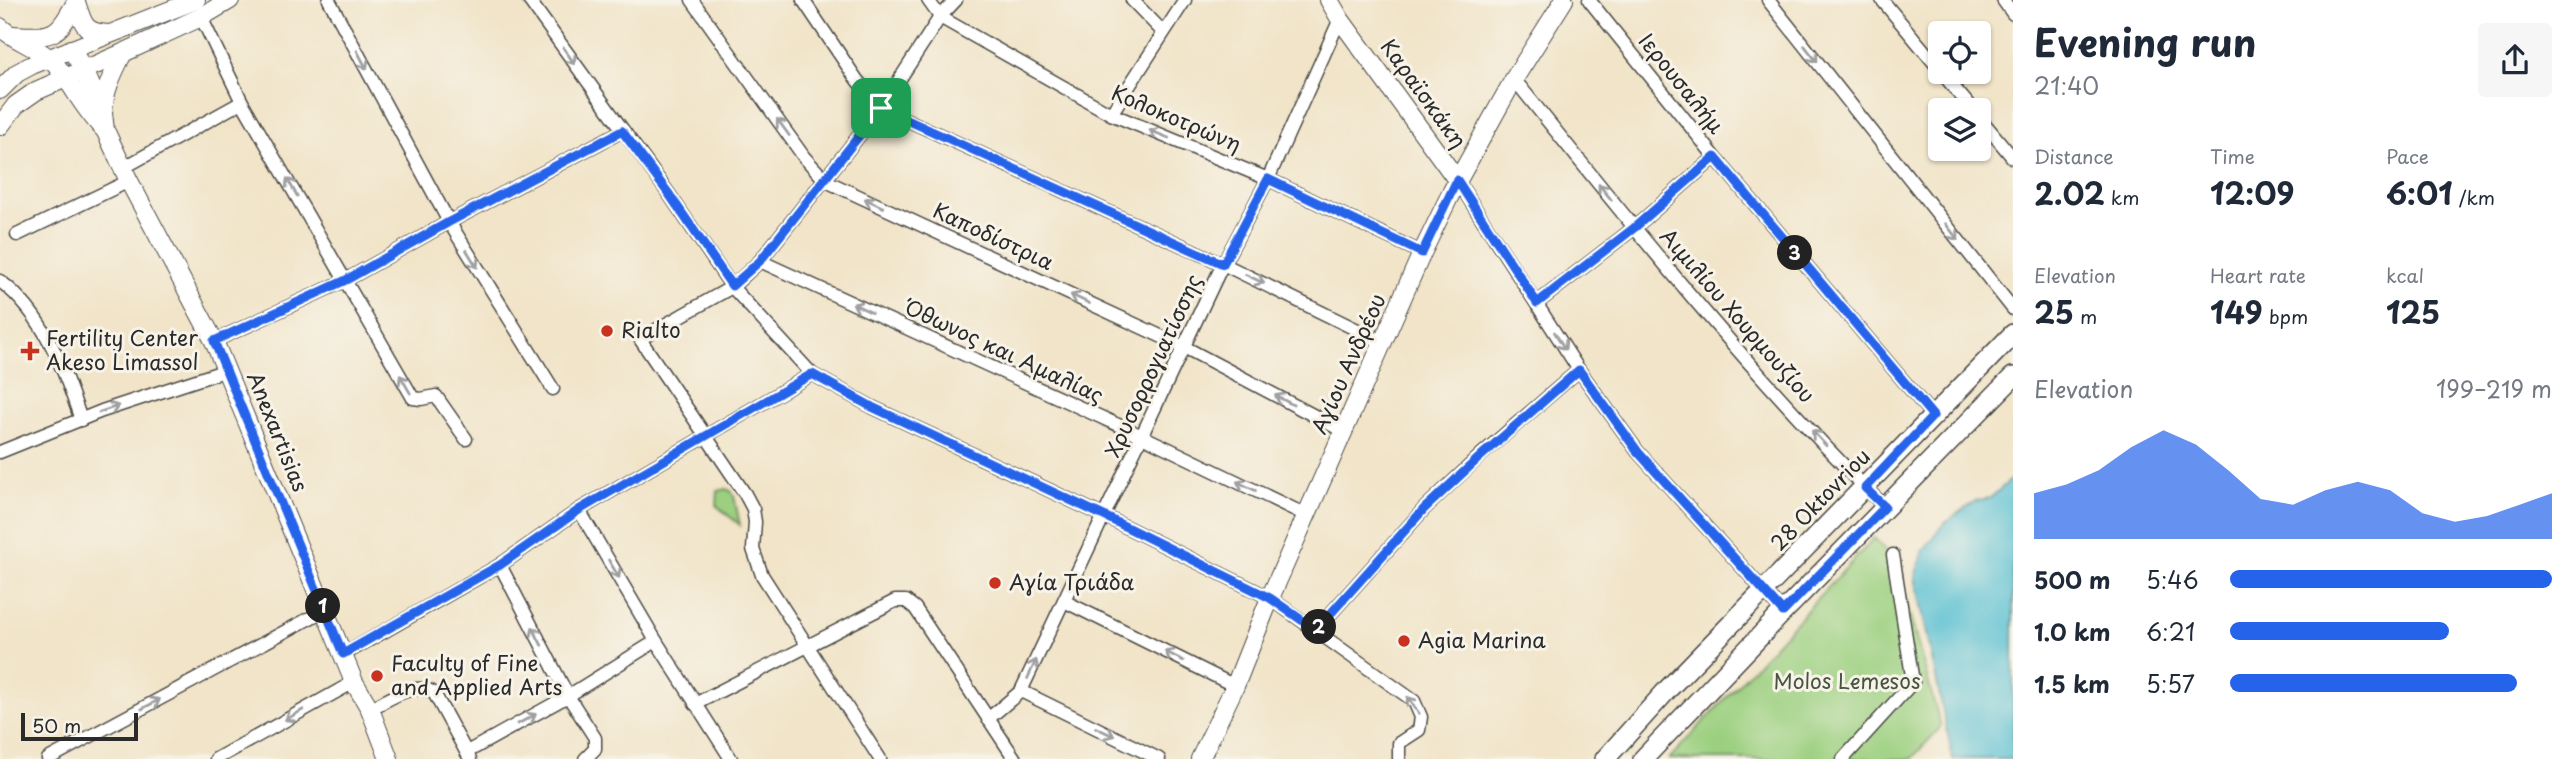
<!DOCTYPE html>
<meta charset="utf-8">
<style>
body{margin:0;font-family:"Playpen Sans",sans-serif;background:#f6f6f7;color:#1f2937;height:100vh;display:flex;flex-direction:column;font-size:26px;white-space:nowrap}
*{box-sizing:border-box;margin:0}
p{font-size:23px;color:#747a83}
.icon{flex:none;width:38px;height:38px;fill:none;stroke:currentColor;stroke-width:2;stroke-linecap:round;stroke-linejoin:round}
.map{position:relative;flex:1;overflow:hidden}
.sheet{display:flex;flex-direction:column;background:#fff;width:560px}
.sheet>*{flex:none}
.tools{position:absolute;left:1928px;top:21px;display:grid;gap:14px}
.tools a{display:grid;place-items:center;width:63px;height:63px;border-radius:7px;background:#fff;box-shadow:0 2px 5px #0004;font-size:35px}
.scale{position:absolute;left:21px;bottom:18px;width:117px;box-sizing:border-box;padding-left:7px;border:4px solid #2b2b2b;border-top:0;font-size:19px;line-height:24px;white-space:nowrap;color:#2b2b2b;-webkit-text-stroke:5px #f7f3e8;paint-order:stroke}
.pin{position:absolute;display:grid;place-items:center;width:60px;height:60px;color:#fff;margin:-30px;border-radius:14px;box-shadow:0 4px 10px #0006}
.km{position:absolute;width:35px;height:35px;margin:-18px;border-radius:50%;background:#222;color:#fff;font-size:19px;line-height:35px;text-align:center}
.round{display:grid;place-items:center;flex:none;width:74px;height:74px;border-radius:7px;background:#f6f6f7}
.overview{display:flex;align-items:center;justify-content:space-between;height:119px;padding:0 21px}
h1{font-size:38px;font-weight:700;line-height:52px}
.stats{display:grid;grid-template-columns:repeat(3,1fr);gap:10px;height:119px;padding:7px 21px}
.stats div{display:grid;align-content:center}
.stats b{font-size:30px;font-weight:700}
.stats small{font-size:19px;font-weight:400}
.stats p{font-size:19px}
.chart{height:196px;padding:14px 21px}
.chart p{display:flex;justify-content:space-between}
.chart svg{width:100%;height:126px;margin-top:7px;fill:#2563eb;opacity:.7}
ul{padding:0 21px;list-style:none;font-size:23px}
li{display:grid;grid-template-columns:112px 84px 1fr;align-items:center;height:52px}
li i{height:18px;border-radius:9px;background:#2563eb}
main{display:flex;flex:1;min-height:0}
.map>svg:first-child{display:block}
</style>
<main>
<div class="map">
<svg width="2013" height="759" viewBox="0 0 2013 759">
<rect width="100%" height="100%" fill="#f7f3e8"/>
<filter id="ink" filterUnits="userSpaceOnUse"><feTurbulence type="fractalNoise" baseFrequency=".0143" numOctaves="2"/><feDisplacementMap in="SourceGraphic" scale="14" xChannelSelector="R" yChannelSelector="G"/><feConvolveMatrix kernelMatrix="1 2 1 2 8 2 1 2 1" color-interpolation-filters="sRGB"/></filter>
<filter id="wash" filterUnits="userSpaceOnUse"><feTurbulence type="fractalNoise" baseFrequency=".00686" numOctaves="4" result="noise"/><feDisplacementMap in="SourceGraphic" scale="28" xChannelSelector="R" yChannelSelector="G"/><feGaussianBlur stdDeviation="1.57" result="paint"/><feColorMatrix in="noise" values="0 0 0 0 0 0 0 0 0 0 0 0 0 0 0 0 0 1.4 0 .05"/><feComposite in="paint" operator="in"/></filter>
<g filter="url(#wash)">
<rect width="100%" height="100%" fill="#f1e4c8"/>
<g fill="#9cd080" stroke="#647e56" stroke-width="2">
<polygon points="726,489 731,491 734,496 740,525 717,506 718,491"/>
<polygon points="1874,538 1894,559 1941,727 1911,759 1669,759"/>
</g>
<polygon fill="#56bfd2" stroke="#40757e" stroke-width="2" points="2013,478 2013,759 1953,759 1915,577 1923,551 1945,523 1975,501 1990,498"/>
</g>
<g filter="url(#ink)">
<g fill="none" stroke-linecap="round" stroke-linejoin="round">
<g stroke="#494743" stroke-width="15">
<g id="street">
<polyline points="329,0 449,222 553,389"/>
<polyline points="529,0 669,194 732,287 812,374 872,407 1104,516 1270,598 1414,701 1421,717 1419,730 1399,743 1399,759"/>
<polyline points="692,0 804,157 826,181 1184,347 1345,432"/>
<polyline points="803,0 857,80 881,108 1223,264 1384,343"/>
<polyline points="928,0 940,17 1111,114 1268,179 1422,253"/>
<polyline points="1132,0 1163,32"/>
<polyline points="1589,0 1715,157 1933,416"/>
<polyline points="1768,0 2013,309"/>
<polyline points="1882,0 1941,71"/>
<polyline points="2003,0 2013,14"/>
<polyline points="201,17 242,102 413,398 421,399 436,396 466,439"/>
<polyline points="1941,72 1973,110"/>
<path d="M1514,79C1632,226 1751,375 1885,507"/>
<polyline points="1111,114 1185,0"/>
<polyline points="1979,117 2013,158"/>
<polyline points="123,168 242,102"/>
<polyline points="1457,180 1579,370 1638,452 1783,612"/>
<polyline points="17,235 129,181"/>
<polyline points="760,261 1142,436 1308,516"/>
<path d="M0,281C44,314 64,369 81,420"/>
<polyline points="1537,303 1634,228 1715,157"/>
<polyline points="214,341 346,280 449,222 622,131"/>
<polyline points="0,452 102,411 227,370"/>
<polyline points="579,510 656,641 731,759"/>
<polyline points="500,565 568,696 595,738 595,749 585,759"/>
<polyline points="1064,601 1235,686"/>
<polyline points="1316,630 1424,509 1481,455 1579,370"/>
<polyline points="343,655 500,565 579,510 812,374"/>
<polyline points="1021,691 1159,759"/>
<polyline points="695,704 895,601 906,601 915,608 1015,759"/>
<path d="M370,709C389,700 414,680 434,693L470,759"/>
<polyline points="988,719 1021,691 1220,270 1268,179 1340,19"/>
<polyline points="467,752 568,696 656,641"/>
<polyline points="48,759 325,610"/>
<polyline points="216,759 354,682"/>
<polyline points="880,759 762,575 753,549 755,522 753,509 745,494 640,339 732,287 760,261 881,108 940,17 956,0"/>
<polyline points="1843,759 1913,682 1893,555"/>
</g>
</g>
<g stroke="#494743" stroke-width="20">
<g id="secondary">
<polyline points="1329,0 1340,19 1457,180"/>
<path d="M76,2C83,23 83,33 109,34"/>
<path d="M0,27C15,41 36,46 51,60C72,81 83,110 105,130"/>
<path d="M13,35C54,37 56,38 76,2"/>
<polyline points="71,49 84,70 103,113 105,130 129,181 214,341 354,682 370,709 389,759"/>
<polyline points="0,90 17,73 32,65 196,0"/>
<path d="M103,113C104,90 113,73 123,53"/>
<polyline points="0,126 16,105 36,91 123,53 201,17 230,0"/>
<polyline points="1200,759 1235,686 1270,598 1422,253 1452,191 1514,79 1564,0"/>
</g>
</g>
<g stroke="#494743" stroke-width="22">
<g id="primary">
<polyline points="1605,759 1668,689 2013,334"/>
<polyline points="1643,759 1783,612 2013,377"/>
</g>
</g>
<use href="#street" stroke="#fff" stroke-width="12"/>
<use href="#secondary" stroke="#fff" stroke-width="18"/>
<use href="#primary" stroke="#fff" stroke-width="19"/>
</g>
<defs><path id="oneway-shaft" d="M-6 0H5M1.5-3L5.5 0L1.5 3" fill="none" stroke-width="1.6" stroke-linecap="round" stroke-linejoin="round" transform="scale(1.75)"/></defs>
<g stroke="#a0a0a0">
<use href="#oneway-shaft" transform="translate(1811 54) rotate(52)"/>
<use href="#oneway-shaft" transform="translate(569 56) rotate(55)"/>
<use href="#oneway-shaft" transform="translate(362 60) rotate(62)"/>
<use href="#oneway-shaft" transform="translate(783 127) rotate(-126)"/>
<use href="#oneway-shaft" transform="translate(1159 134) rotate(-158)"/>
<use href="#oneway-shaft" transform="translate(292 187) rotate(-120)"/>
<use href="#oneway-shaft" transform="translate(1605 192) rotate(-129)"/>
<use href="#oneway-shaft" transform="translate(874 203) rotate(-155)"/>
<use href="#oneway-shaft" transform="translate(1952 232) rotate(52)"/>
<use href="#oneway-shaft" transform="translate(472 259) rotate(58)"/>
<use href="#oneway-shaft" transform="translate(1255 279) rotate(26)"/>
<use href="#oneway-shaft" transform="translate(1080 299) rotate(-155)"/>
<use href="#oneway-shaft" transform="translate(862 308) rotate(-155)"/>
<use href="#oneway-shaft" transform="translate(1560 341) rotate(58)"/>
<use href="#oneway-shaft" transform="translate(405 384) rotate(-120)"/>
<use href="#oneway-shaft" transform="translate(1284 400) rotate(-152)"/>
<use href="#oneway-shaft" transform="translate(109 409) rotate(-19)"/>
<use href="#oneway-shaft" transform="translate(1819 438) rotate(-133)"/>
<use href="#oneway-shaft" transform="translate(1246 486) rotate(-154)"/>
<use href="#oneway-shaft" transform="translate(614 569) rotate(59)"/>
<use href="#oneway-shaft" transform="translate(537 636) rotate(-117)"/>
<use href="#oneway-shaft" transform="translate(1174 656) rotate(-153)"/>
<use href="#oneway-shaft" transform="translate(1032 669) rotate(-65)"/>
<use href="#oneway-shaft" transform="translate(151 704) rotate(-28)"/>
<use href="#oneway-shaft" transform="translate(1413 705) rotate(-126)"/>
<use href="#oneway-shaft" transform="translate(294 715) rotate(150)"/>
<use href="#oneway-shaft" transform="translate(527 719) rotate(-29)"/>
<use href="#oneway-shaft" transform="translate(1105 732) rotate(26)"/>
</g>
</g>
<g fill="none" stroke-linecap="round" stroke-linejoin="round" filter="url(#ink)">
<g stroke="#fff" stroke-width="14">
<polygon id="route" points="881,108 1223,264 1268,179 1422,253 1457,180 1537,303 1634,228 1715,157 1933,416 1865,488 1885,507 1783,612 1638,452 1579,370 1481,456 1424,509 1316,630 1270,598 1104,516 872,407 812,374 579,510 500,565 343,654 214,341 346,280 449,222 622,131 669,194 732,286 760,261"/>
</g>
<use href="#route" stroke="#2563eb" stroke-width="9"/>
</g>
<g fill="#c8321e" stroke="#f7f3e8" stroke-width="2.5">
<circle cx="607" cy="331" r="7"/>
<path d="M26.5 340.5h7v7h7v7h-7v7h-7v-7h-7v-7h7z"/>
<circle cx="995" cy="583" r="7"/>
<circle cx="1404" cy="641" r="7"/>
<circle cx="377" cy="676" r="7"/>
</g>
<g text-anchor="middle" stroke-width="6" stroke-linejoin="round" paint-order="stroke">
<g font-size="21" fill="#2b2b2b" stroke="#f7f3e8">
<text transform="translate(1681 84) rotate(51)" y="7">Ιερουσαλήμ</text>
<text transform="translate(1423 94) rotate(54)" y="7">Καραϊσκάκη</text>
<text transform="translate(1176 119) rotate(23)" y="7">Κολοκοτρώνη</text>
<text transform="translate(993 237) rotate(25)" y="7">Καποδίστρια</text>
<text transform="translate(1737 316) rotate(49)" y="7">Αιμιλίου Χουρμουζίου</text>
<text transform="translate(1004 352) rotate(25)" y="7">Όθωνος και Αμαλίας</text>
<text transform="translate(1349 364) rotate(-66)" y="7">Αγίου Ανδρέου</text>
<text transform="translate(1154 366) rotate(-65)" y="7">Χρυσορρογιατίσσης</text>
<text transform="translate(277 432) rotate(68)" y="7">Anexartisias</text>
<text transform="translate(1821 500) rotate(-46)" y="7">28 Oktovriou</text>
</g>
<g font-size="21" fill="#2b2b2b" stroke="#f7f3e8" text-anchor="start">
<text x="621" y="338">Rialto</text>
<text x="46" y="346">Fertility Center<tspan x="46" dy="24">Akeso Limassol</tspan></text>
<text x="1009" y="590">Αγία Τριάδα</text>
<text x="1418" y="648">Agia Marina</text>
<text x="391" y="671">Faculty of Fine<tspan x="391" dy="24">and Applied Arts</tspan></text>
</g>
<g font-size="21" fill="#475440" stroke="#f7f3e8">
<text x="1847" y="689">Molos Lemesos</text>
</g>
</g>
</svg>
<div class="tools">
<a><svg class="icon" aria-label="locate" viewBox="0 0 24 24"><circle cx="12" cy="12" r="6"/><path d="M12 2v4M12 18v4M2 12h4M18 12h4"/></svg></a>
<a><svg class="icon" aria-label="layers" viewBox="0 0 24 24"><path d="M12 4l9 5-9 5-9-5zM3 14l9 5 9-5"/></svg></a>
</div>
<div class="scale">50 m</div>
<div class="pin" style="left:881px;top:108px;background:#1e9e55"><svg class="icon" aria-label="arrive" viewBox="0 0 24 24"><path d="M6 21V4h12l-3 4 3 4H6"/></svg></div>
<b class="km" style="left:323px;top:606px">1</b>
<b class="km" style="left:1319px;top:627px">2</b>
<b class="km" style="left:1795px;top:253px">3</b>
</div>
<section class="sheet">
<div class="overview"><div><h1>Evening run</h1><p>21:40</p></div><a class="round"><svg class="icon" aria-label="share" viewBox="0 0 24 24"><path d="M12 15V3M7 8l5-5 5 5M5 13v7h14v-7"/></svg></a></div>
<div class="stats">
<div><p>Distance</p><b>2.02<small> km</small></b></div>
<div><p>Time</p><b>12:09</b></div>
<div><p>Pace</p><b>6:01<small> /km</small></b></div>
</div>
<div class="stats">
<div><p>Elevation</p><b>25<small> m</small></b></div>
<div><p>Heart rate</p><b>149<small> bpm</small></b></div>
<div><p>kcal</p><b>125</b></div>
</div>
<div class="chart"><p><span>Elevation</span>199–219 m</p>
<svg viewBox="0 0 160 44" preserveAspectRatio="none"><path d="M0 44V28L10 25L20 20L30 12L40 6L50 11L60 20L70 30L80 32L90 27L100 24L110 27L120 35L130 38L140 36L150 32L160 28V44z"/></svg>
</div>
<ul>
<li><b>500 m</b>5:46<i style="width:100%"></i></li>
<li><b>1.0 km</b>6:21<i style="width:68%"></i></li>
<li><b>1.5 km</b>5:57<i style="width:89%"></i></li>
</ul>
</section>
</main>
